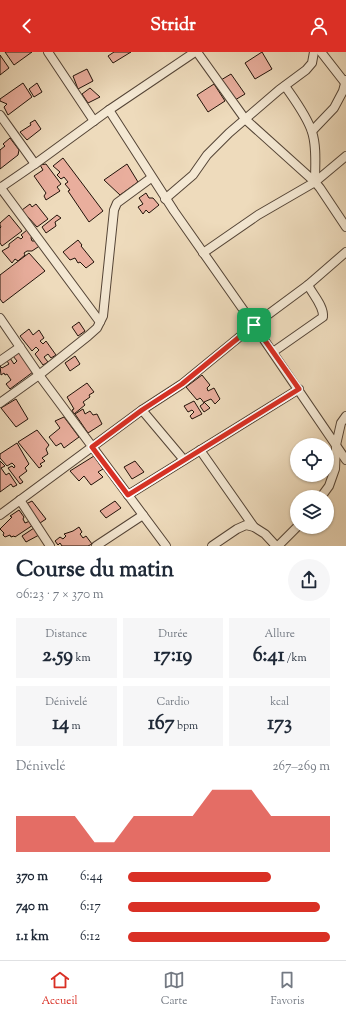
<!DOCTYPE html>
<html lang="fr">
<meta charset="utf-8">
<style>
body{margin:0;font-family:"Sorts Mill Goudy",serif;background:#f6f6f7;color:#1f2937;height:100vh;display:flex;flex-direction:column;font-size:15px;white-space:nowrap}
*{box-sizing:border-box;margin:0}
p{font-size:13px;color:#747a83}
.icon{flex:none;width:22px;height:22px;fill:none;stroke:currentColor;stroke-width:2;stroke-linecap:round;stroke-linejoin:round}
.map{position:relative;height:494px;overflow:hidden}
.sheet{display:flex;flex-direction:column;background:#fff;flex:1}
.sheet>*{flex:none}
.fabs{position:absolute;left:290px;top:386px;display:grid;gap:8px}
.fabs a{display:grid;place-items:center;width:44px;height:44px;border-radius:50%;background:#fff;box-shadow:0 1px 3px #0004;font-size:20px}
.pin{position:absolute;display:grid;place-items:center;width:34px;height:34px;color:#fff;margin:-17px;border-radius:8px;box-shadow:0 2px 6px #0006}
.round{display:grid;place-items:center;flex:none;width:42px;height:42px;border-radius:21px;background:#f6f6f7}
.overview{display:flex;align-items:center;justify-content:space-between;height:68px;padding:0 16px}
h1{font-size:22px;font-weight:700;line-height:30px}
.figures{display:grid;grid-template-columns:repeat(3,1fr);gap:6px;height:68px;padding:4px 16px}
.figures div{display:grid;align-content:center;border-radius:0px;background:#f6f6f7;text-align:center}
.figures b{font-size:20px;font-weight:700}
.figures small{font-size:11px;font-weight:400}
.figures p{font-size:11px}
.chart{height:112px;padding:8px 16px}
.chart p{display:flex;justify-content:space-between}
.chart svg{width:100%;height:72px;margin-top:4px;fill:#d93025;opacity:.7}
ul{padding:0 16px;list-style:none;font-size:13px}
li{display:grid;grid-template-columns:64px 48px 1fr;align-items:center;height:30px}
li i{height:10px;border-radius:5px;background:#d93025}
header{display:flex;justify-content:space-between;align-items:center;height:52px;padding:0 16px;background:#d93025;color:#fff;font-size:18px;font-weight:700}
.dock{display:flex;justify-content:space-around;align-items:center;height:56px;border-top:1px solid #e0e1e3;background:#fff;font-size:11px;color:#747a83}
.dock a{display:grid;justify-items:center;gap:2px}
.dock .selected{color:#d93025}
.map>svg:first-child{display:block}
</style>
<header><svg class="icon" aria-label="back" viewBox="0 0 24 24"><path d="M15 5l-7 7 7 7"/></svg>Stridr<svg class="icon" aria-label="person" viewBox="0 0 24 24"><circle cx="12" cy="8" r="4"/><path d="M4 21q1-7 8-7t8 7"/></svg></header>
<div class="map">
<svg width="346" height="494" viewBox="0 0 346 494">
<rect width="100%" height="100%" fill="#eedbbc"/>
<filter id="stains"><feTurbulence type="fractalNoise" baseFrequency=".005" numOctaves="4"/><feColorMatrix values="0 0 0 0 .2 0 0 0 0 .09 0 0 0 0 .02 0 0 0 .5 -.17"/></filter>
<radialGradient id="worn" r=".72"><stop offset=".6" stop-color="#630" stop-opacity="0"/><stop offset="1" stop-color="#630" stop-opacity=".3"/></radialGradient>
<g fill="#e9ae9d" stroke="#211209">
<polygon points="5,0 32,0 14,13"/>
<polygon points="114,0 131,0 113,11 108,4"/>
<polygon points="262,0 272,17 255,27 245,11"/>
<polygon points="0,3 9,16 0,23"/>
<polygon points="87,17 93,29 78,37 73,24"/>
<polygon points="231,22 245,42 235,48 221,28"/>
<polygon points="23,31 32,45 8,63 4,55 7,52 0,49 0,47"/>
<polygon points="37,31 42,40 34,45 29,37"/>
<polygon points="214,32 225,49 208,60 197,43"/>
<polygon points="90,36 100,45 88,51 82,42"/>
<polygon points="35,68 41,77 27,88 20,80 31,73 30,71"/>
<polygon points="10,86 19,98 18,103 0,117 0,98 5,94 3,92"/>
<polygon points="63,106 103,159 89,170 68,139 70,138 65,132 68,130 64,125 61,127 57,123 60,120 53,114"/>
<polygon points="46,112 61,132 57,135 60,139 46,148 44,144 46,141 34,124 43,118 40,113"/>
<polygon points="127,112 138,130 120,143 104,128"/>
<polygon points="146,141 149,146 153,146 159,153 149,161 146,158 143,162 138,155 143,152 139,146"/>
<polygon points="30,152 32,155 36,152 48,167 37,175 28,165 25,165 22,158"/>
<polygon points="9,163 22,179 2,194 0,191 0,176 1,175 0,173 0,171"/>
<polygon points="57,163 61,166 55,170 56,174 46,181 42,175"/>
<polygon points="27,178 32,183 31,186 32,189 37,189 41,193 32,199 27,199 24,201 25,203 18,209 15,207 12,211 2,199 9,195 9,192 18,185 21,187 23,185 21,183"/>
<polygon points="78,188 82,193 81,194 94,210 86,216 80,210 78,211 75,206 70,208 63,200"/>
<polygon points="29,201 45,219 3,251 0,247 0,223"/>
<polygon points="79,270 85,279 78,284 72,275"/>
<polygon points="29,277 33,283 39,278 44,286 40,289 43,292 46,289 56,303 51,306 48,302 44,305 48,310 43,313 35,302 39,298 36,295 32,299 20,284"/>
<polygon points="19,300 33,320 10,337 6,332 11,328 7,322 5,323 4,321 1,323 0,314 2,316 9,312 7,309 10,306 14,312 17,309 13,304"/>
<polygon points="75,304 80,312 70,319 65,311"/>
<polygon points="202,323 210,333 207,336 208,339 214,336 220,347 215,352 211,347 204,350 210,356 204,360 200,354 204,351 202,348 200,346 197,348 186,335"/>
<polygon points="87,331 94,340 89,343 90,345 83,350 85,353 74,362 72,358 74,357 67,345"/>
<polygon points="16,347 28,367 16,375 1,356"/>
<polygon points="194,349 202,362 192,367 190,364 194,360 192,358 188,360 184,354"/>
<polygon points="83,357 85,362 90,359 93,363 97,362 102,372 88,381 75,362"/>
<polygon points="64,365 79,385 64,396 61,391 56,394 49,385 60,376 55,369"/>
<polygon points="37,378 49,393 46,397 48,402 42,406 45,409 40,412 42,414 39,416 18,390"/>
<polygon points="17,391 29,412 25,416 27,419 19,425 23,430 20,432 8,416 12,414 14,416 15,414 12,411 7,414 0,406 0,402"/>
<polygon points="94,404 103,417 98,420 103,425 91,433 84,424 79,429 70,419"/>
<polygon points="0,409 5,414 1,416 6,423 9,421 17,433 13,435 11,432 0,440"/>
<polygon points="135,409 144,420 132,427 124,415"/>
<polygon points="32,449 46,467 40,471 26,452"/>
<polygon points="115,449 121,456 106,466 100,459"/>
<polygon points="19,458 24,465 23,467 25,471 30,469 33,473 15,485 14,484 11,485 10,483 5,485 3,483 4,481 0,477 12,465 10,464"/>
<polygon points="79,475 82,480 80,482 83,486 86,484 92,492 88,494 62,494 60,491 58,493 55,489 60,485 63,487 66,484 64,482 73,479"/>
<polygon points="34,476 39,483 26,490 22,484"/>
</g>
<g fill="none" stroke-linecap="round" stroke-linejoin="round">
<g stroke="#544436" stroke-width="10">
<g id="minor">
<polyline points="48,0 94,69"/>
<polyline points="197,0 245,67 315,130 320,136 346,175"/>
<polyline points="321,0 346,32"/>
<path d="M285,34C294,47 307,64 312,80C317,95 315,113 315,130"/>
<polyline points="109,58 174,159 254,273 346,408"/>
<polyline points="0,63 35,112"/>
<polyline points="312,79 334,56 343,39 346,28"/>
<polyline points="0,135 100,270"/>
<polyline points="0,136 35,112 109,58 195,0"/>
<polyline points="165,147 193,123 207,103 229,81 279,38 306,18 312,11 314,0"/>
<polyline points="203,201 258,163 315,130 346,104"/>
<polyline points="0,266 39,323 166,494"/>
<path d="M273,300L323,265C324,254 313,243 308,233"/>
<polyline points="0,309 20,295"/>
<polyline points="0,351 39,323 88,284 97,276 103,264 114,158 117,151 151,126"/>
<polyline points="142,358 184,408"/>
<polyline points="200,398 254,475"/>
<polyline points="128,443 299,337"/>
<polyline points="321,445 329,434 335,417 336,393 341,371 346,364"/>
<polyline points="20,448 50,494"/>
<polyline points="0,463 142,358 182,332 254,273 308,233 346,200"/>
<polyline points="96,494 143,463"/>
<polyline points="212,494 237,477 246,473 254,475 265,482 276,494"/>
<polyline points="278,494 297,475"/>
</g>
</g>
<use href="#minor" stroke="#f4e8d3" stroke-width="8"/>
</g>
<g fill="none" stroke-linecap="round" stroke-linejoin="round">
<g stroke="#fff" stroke-width="8">
<polygon id="route" points="254,273 299,337 128,443 92,395 142,358 182,332"/>
</g>
<use href="#route" stroke="#d93025" stroke-width="5"/>
</g>
<rect width="100%" height="100%" filter="url(#stains)"/>
<rect width="100%" height="100%" fill="url(#worn)"/>
</svg>
<div class="fabs">
<a><svg class="icon" aria-label="locate" viewBox="0 0 24 24"><circle cx="12" cy="12" r="6"/><path d="M12 2v4M12 18v4M2 12h4M18 12h4"/></svg></a>
<a><svg class="icon" aria-label="layers" viewBox="0 0 24 24"><path d="M12 4l9 5-9 5-9-5zM3 14l9 5 9-5"/></svg></a>
</div>
<div class="pin" style="left:254px;top:273px;background:#1e9e55"><svg class="icon" aria-label="arrive" viewBox="0 0 24 24"><path d="M6 21V4h12l-3 4 3 4H6"/></svg></div>
</div>
<section class="sheet">
<div class="overview"><div><h1>Course du matin</h1><p>06:23 · 7 × 370 m</p></div><a class="round"><svg class="icon" aria-label="share" viewBox="0 0 24 24"><path d="M12 15V3M7 8l5-5 5 5M5 13v7h14v-7"/></svg></a></div>
<div class="figures">
<div><p>Distance</p><b>2.59<small> km</small></b></div>
<div><p>Durée</p><b>17:19</b></div>
<div><p>Allure</p><b>6:41<small> /km</small></b></div>
</div>
<div class="figures">
<div><p>Dénivelé</p><b>14<small> m</small></b></div>
<div><p>Cardio</p><b>167<small> bpm</small></b></div>
<div><p>kcal</p><b>173</b></div>
</div>
<div class="chart"><p><span>Dénivelé</span>267–269 m</p>
<svg viewBox="0 0 160 44" preserveAspectRatio="none"><path d="M0 44V22L10 22L20 22L30 22L40 38L50 38L60 22L70 22L80 22L90 22L100 6L110 6L120 6L130 22L140 22L150 22L160 22V44z"/></svg>
</div>
<ul>
<li><b>370 m</b>6:44<i style="width:71%"></i></li>
<li><b>740 m</b>6:17<i style="width:95%"></i></li>
<li><b>1.1 km</b>6:12<i style="width:100%"></i></li>
</ul>
</section>
<nav class="dock">
<a class="selected"><svg class="icon" aria-label="home" viewBox="0 0 24 24"><path d="M3 11l9-7 9 7M6 9v11h12V9"/></svg>Accueil</a>
<a><svg class="icon" aria-label="map" viewBox="0 0 24 24"><path d="M3 6l6-2 6 2 6-2v14l-6 2-6-2-6 2zM9 4v14M15 6v14"/></svg>Carte</a>
<a><svg class="icon" aria-label="saved" viewBox="0 0 24 24"><path d="M7 4h10v16l-5-4-5 4z"/></svg>Favoris</a>
</nav>
